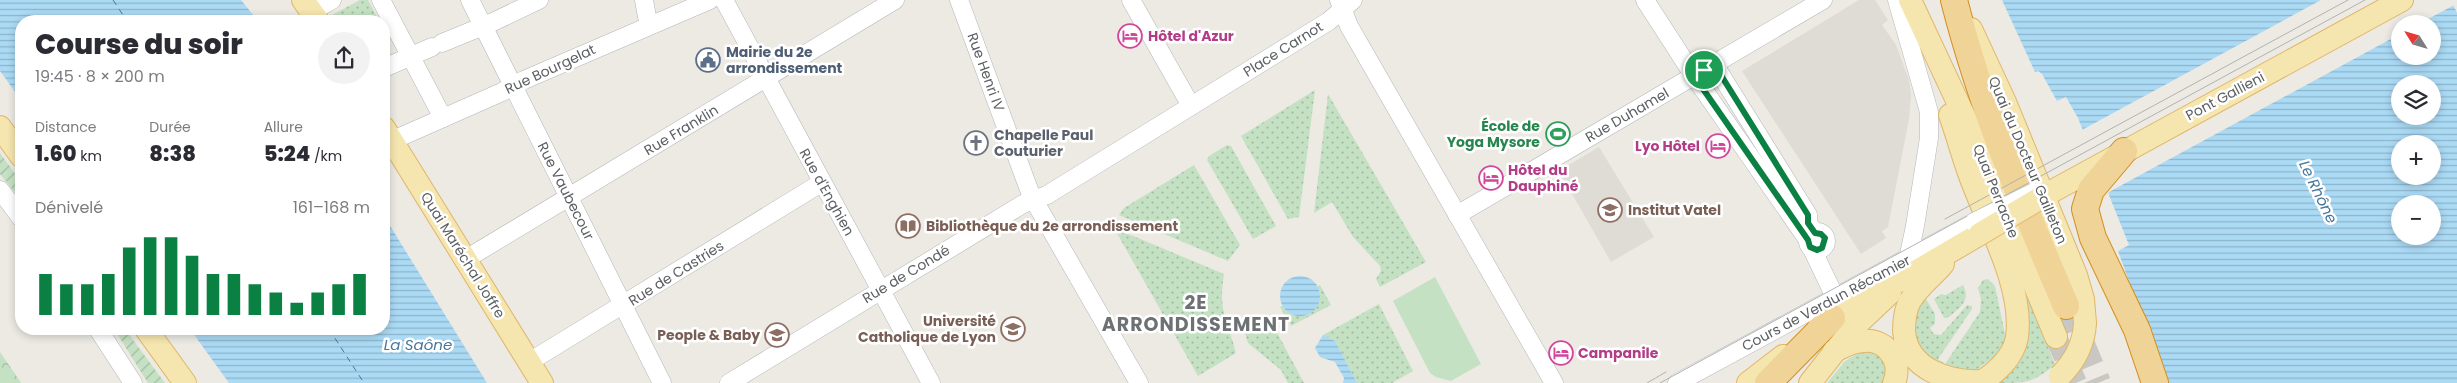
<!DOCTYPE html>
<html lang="fr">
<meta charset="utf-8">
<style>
body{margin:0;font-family:Poppins,sans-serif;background:#f2f2f3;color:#2b2b33;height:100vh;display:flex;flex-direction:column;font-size:19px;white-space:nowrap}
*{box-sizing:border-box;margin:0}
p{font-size:16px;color:#7c7c81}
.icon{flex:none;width:28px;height:28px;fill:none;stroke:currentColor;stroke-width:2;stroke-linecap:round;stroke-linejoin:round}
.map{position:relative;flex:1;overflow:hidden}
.panel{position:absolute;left:15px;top:15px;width:375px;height:320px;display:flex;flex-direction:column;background:#fff;border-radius:20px;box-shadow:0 2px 8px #0003}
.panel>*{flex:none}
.needle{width:32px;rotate:307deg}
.fabs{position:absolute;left:2391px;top:15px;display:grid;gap:10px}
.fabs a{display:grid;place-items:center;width:50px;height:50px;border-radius:50%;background:#fff;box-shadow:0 2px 8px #0003;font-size:25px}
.pin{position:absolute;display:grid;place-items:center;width:42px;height:42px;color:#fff;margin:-21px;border:2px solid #fff;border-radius:50%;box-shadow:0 1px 5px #0007}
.round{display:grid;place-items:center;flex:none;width:52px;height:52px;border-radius:26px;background:#f2f2f3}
.overview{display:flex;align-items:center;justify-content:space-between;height:85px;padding:0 20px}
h1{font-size:28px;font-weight:800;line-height:38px}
.metrics{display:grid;grid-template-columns:repeat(3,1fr);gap:8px;height:85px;padding:5px 20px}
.metrics div{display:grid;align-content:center}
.metrics b{font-size:21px;font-weight:800}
.metrics small{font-size:14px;font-weight:400}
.metrics p{font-size:14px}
.chart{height:140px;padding:10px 20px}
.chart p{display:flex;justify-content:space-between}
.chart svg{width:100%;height:90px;margin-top:5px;stroke:#0b8043;stroke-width:6}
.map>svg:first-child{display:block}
</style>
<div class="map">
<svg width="2457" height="383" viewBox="0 0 2457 383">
<defs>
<pattern id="grass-dots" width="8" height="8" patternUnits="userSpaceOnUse" patternTransform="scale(1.25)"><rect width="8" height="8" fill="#c5e1c3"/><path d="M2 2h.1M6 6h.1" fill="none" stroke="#a3baa2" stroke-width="1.8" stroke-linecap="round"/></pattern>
<pattern id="forest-crowns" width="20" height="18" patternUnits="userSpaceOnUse" patternTransform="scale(1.25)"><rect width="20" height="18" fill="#c5e1c3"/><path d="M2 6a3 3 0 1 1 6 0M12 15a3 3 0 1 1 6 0" fill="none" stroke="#a3baa2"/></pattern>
<pattern id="garden-furrows" width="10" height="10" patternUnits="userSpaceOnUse" patternTransform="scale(1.25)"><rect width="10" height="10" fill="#c5e1c3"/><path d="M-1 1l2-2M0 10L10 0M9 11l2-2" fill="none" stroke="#a3baa2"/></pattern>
<pattern id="water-rules" width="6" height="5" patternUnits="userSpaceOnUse" patternTransform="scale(1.25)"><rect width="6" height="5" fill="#abdaf5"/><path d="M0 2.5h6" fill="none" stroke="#8eb4ca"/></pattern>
</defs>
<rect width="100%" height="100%" fill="#eceae3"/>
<g fill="#dfdbd5">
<polygon points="1859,0 1875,0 1888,20 1882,25 1896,45 1909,80 1911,95 1909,119 1888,227 1882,231 1886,238 1861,254 1742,71"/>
<polygon points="1599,147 1654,237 1611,262 1559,171"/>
</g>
<g fill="url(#grass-dots)">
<polygon points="360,0 368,0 379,21 336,21 332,15"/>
<polygon points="1315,90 1299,217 1288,219 1241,136"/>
<polygon points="1328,94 1426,262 1380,287 1376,279 1381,271 1380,266 1353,237 1332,202 1314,213"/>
<polygon points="1227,145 1231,146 1276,226 1253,239 1207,160 1209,156"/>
<polygon points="1194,165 1240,245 1228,261 1119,215 1124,208"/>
<path d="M1114,228L1224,274C1218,312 1227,318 1236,353L1198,376Z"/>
<polygon points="1988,279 1995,286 2006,339 1997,355 1976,370 1956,373 1920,353 1911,325 1923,294 1935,314 1935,324 1930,328 1934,334 1941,335 1967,305 1972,306 1972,309 1938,359 1945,364 1980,312 1981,299 1978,288 1983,280"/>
<polygon points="1320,285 1331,305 1291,326 1280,307 1283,305 1295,315 1320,293 1318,286"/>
<path d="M1963,285C1971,300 1961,307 1949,317L1944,318L1934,299L1941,294L1946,295Z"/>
<path d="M2029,296L2055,365C2032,383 2027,383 1997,383Z"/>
<polygon points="1379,304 1413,371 1392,383 1357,383 1335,341 1323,335"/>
<polygon points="1267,314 1304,383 1288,383 1281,370 1248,343 1243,327"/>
<polygon points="1862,351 1880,354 1889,368 1883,383 1827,383 1845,361"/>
</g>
<polygon fill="url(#forest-crowns)" points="0,352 20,381 21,383 0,383"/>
<g fill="url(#garden-furrows)">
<polygon points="0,153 21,182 21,200 0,174"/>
<polygon points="114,329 125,329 165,383 148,383"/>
</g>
<polygon fill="#c5e1c3" points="1435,277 1481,364 1451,381 1436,377 1430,373 1393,301"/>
<g fill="url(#water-rules)" fill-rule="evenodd">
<polygon points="0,0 241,0 258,21 21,21 21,100 0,71"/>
<path d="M2002,0H2451L2457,13V383H2166L2118,251L2129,245L2078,118L2066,97L2057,101L2042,74L2038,71L2035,72ZM2400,24H2432V56H2400ZM2400,84H2432V116H2400ZM2400,144H2432V176H2400ZM2400,204H2432V236H2400Z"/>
<polygon points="384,216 487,383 229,383 190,329 384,329"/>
<circle cx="1300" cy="296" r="20"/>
<polygon points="1323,335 1335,341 1357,383 1343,383 1344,378 1335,362 1320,357 1315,348"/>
</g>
<polygon fill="#eceae3" points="2321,0 2454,0 2456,4 2419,24 2400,24 2400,34 2109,192 2107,195 2080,131"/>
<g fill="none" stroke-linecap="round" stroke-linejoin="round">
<g stroke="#47769c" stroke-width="1" stroke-dasharray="6 5" stroke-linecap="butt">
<polyline points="113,0 127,21"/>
<polyline points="329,329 364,383"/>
</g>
<polyline stroke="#c8c7c3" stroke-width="22" stroke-dasharray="22 11" stroke-linecap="butt" points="2056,337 2076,383"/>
<polyline stroke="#c8c7c3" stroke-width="26" stroke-dasharray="26 13" stroke-linecap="butt" points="2066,306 2098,383"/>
<g stroke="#b4b6b9" stroke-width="19">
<g id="minor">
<polyline points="381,0 443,118"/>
<polyline points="470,0 662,383"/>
<polyline points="644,0 647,17"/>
<polyline points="724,0 931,383"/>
<polyline points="959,0 1031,195 1139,383"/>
<polyline points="1131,0 1191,106"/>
<polyline points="1339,0 1349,26 1554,383"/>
<polyline points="1645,0 1694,76 1808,240"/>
<polyline points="1897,0 1929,112 1929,138 1915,226 1908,259"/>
<polyline points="312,11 332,0"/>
<polyline points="442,43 493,22 539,0"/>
<polyline points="1714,64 1808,215 1808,223 1815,233"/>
<polyline points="384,68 432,47"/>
<polyline points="391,141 502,92 524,80 710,0"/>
<polyline points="0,190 21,218"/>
<polyline points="1457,215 1823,0"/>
<circle cx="1817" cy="241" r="9"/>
<polyline points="1812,249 1835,297"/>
<polyline points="466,259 895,0"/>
<polyline points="98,329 133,383"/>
<polyline points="529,362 821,183"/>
<polyline points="729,383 1023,204 1047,195 1329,21 1353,0"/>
<polyline points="1677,383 1974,222"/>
</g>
</g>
<g stroke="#e0b668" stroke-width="24">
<g id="major">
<polyline points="303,0 318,21"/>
<polyline points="1910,0 1968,124 2056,337"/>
<polyline points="1971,29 2005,102 2076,275 2083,299 2085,323"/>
<path d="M1950,115C1957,134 1962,154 1969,173C1986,222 2024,285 2017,337C2014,357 1995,374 1979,383"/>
<polyline points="0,127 21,156"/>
<polyline points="384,128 542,383"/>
<polyline points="2049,193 2402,0"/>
<path d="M1943,264C1933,276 1918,287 1910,301C1905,310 1904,321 1904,331C1907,370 1950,383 1983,381"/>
<polyline points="146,329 185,383"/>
<polyline points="1818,329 1846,306 1905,278 1980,234"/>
<path d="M1834,351C1843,347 1853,341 1864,341C1887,339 1903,362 1894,383"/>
<polyline points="1748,383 1783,356"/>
<polyline points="1810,383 1854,327 1890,293"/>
</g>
</g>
<g stroke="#d58e1b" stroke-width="28">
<g id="highway">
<path d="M1954,0C1981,106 2023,206 2066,306"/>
<polyline points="2124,151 2091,190 2085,209 2093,238 2137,330 2155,383"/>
<polyline points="1768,383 1832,318"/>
</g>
</g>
<use href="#minor" stroke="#fff" stroke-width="18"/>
<use href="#major" stroke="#f5e5af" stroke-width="22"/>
<use href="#highway" stroke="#f0d396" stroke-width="26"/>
<g stroke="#b1b2b2" stroke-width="1">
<polyline points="1945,219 2348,0"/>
<polyline points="1647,383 1666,372"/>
<polyline points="1660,383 2365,0"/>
</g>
<g stroke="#b4b6b9" stroke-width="19" stroke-linecap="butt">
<polyline id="minor-bridge" points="1974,222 2034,192"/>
</g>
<g stroke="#e0b668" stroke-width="24" stroke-linecap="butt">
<g id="major-bridge">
<polyline points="1980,234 2049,193"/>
<path d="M2060,376C2075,361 2084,344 2085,323"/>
</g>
</g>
<use href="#minor-bridge" stroke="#fff" stroke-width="18"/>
<use href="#major-bridge" stroke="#f5e5af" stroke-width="22"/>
</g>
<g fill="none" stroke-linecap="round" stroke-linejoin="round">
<g stroke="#fff" stroke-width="10">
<polygon id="route" points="1714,64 1808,215 1808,223 1815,233 1821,234 1825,238 1822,248 1817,250 1810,247 1808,240 1694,76"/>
</g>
<use href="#route" stroke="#0b8043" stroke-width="6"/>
</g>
<defs>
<g id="hotel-ring" transform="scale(1.25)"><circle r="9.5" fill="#fff" stroke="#d1479c" stroke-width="1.5"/><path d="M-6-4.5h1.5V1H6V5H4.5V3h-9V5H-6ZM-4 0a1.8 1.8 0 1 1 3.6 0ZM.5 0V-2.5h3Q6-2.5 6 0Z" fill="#d1479c"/></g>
<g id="civic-ring" transform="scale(1.25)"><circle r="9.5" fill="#fff" stroke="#5c6f8a" stroke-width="1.5"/><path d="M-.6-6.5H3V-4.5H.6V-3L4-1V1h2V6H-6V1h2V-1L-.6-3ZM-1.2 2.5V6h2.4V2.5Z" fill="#5c6f8a"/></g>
<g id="stadium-ring" transform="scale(1.25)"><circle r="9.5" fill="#fff" stroke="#2e9e5b" stroke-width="1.5"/><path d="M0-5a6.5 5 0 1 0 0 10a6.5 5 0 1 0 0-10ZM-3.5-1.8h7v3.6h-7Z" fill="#2e9e5b"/></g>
<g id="church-ring" transform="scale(1.25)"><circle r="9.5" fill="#fff" stroke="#6b7280" stroke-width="1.5"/><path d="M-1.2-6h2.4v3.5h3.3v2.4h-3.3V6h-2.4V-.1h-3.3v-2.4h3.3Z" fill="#6b7280"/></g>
<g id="university-ring" transform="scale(1.25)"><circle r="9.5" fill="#fff" stroke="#8d6e63" stroke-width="1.5"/><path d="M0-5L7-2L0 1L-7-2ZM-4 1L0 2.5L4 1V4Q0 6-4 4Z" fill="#8d6e63"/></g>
<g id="library-ring" transform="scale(1.25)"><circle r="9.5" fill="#fff" stroke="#8d6e63" stroke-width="1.5"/><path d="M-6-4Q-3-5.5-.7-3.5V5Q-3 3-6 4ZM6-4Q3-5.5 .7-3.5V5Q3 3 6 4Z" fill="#8d6e63"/></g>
<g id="school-ring" transform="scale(1.25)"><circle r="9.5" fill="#fff" stroke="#8d6e63" stroke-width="1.5"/><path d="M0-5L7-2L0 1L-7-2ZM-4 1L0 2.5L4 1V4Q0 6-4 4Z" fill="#8d6e63"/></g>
</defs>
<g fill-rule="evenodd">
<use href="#hotel-ring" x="1130" y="36"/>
<use href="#civic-ring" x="708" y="60"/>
<use href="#stadium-ring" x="1558" y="134"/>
<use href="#church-ring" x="976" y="143"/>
<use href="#hotel-ring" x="1718" y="146"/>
<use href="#hotel-ring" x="1491" y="178"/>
<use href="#university-ring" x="1610" y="210"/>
<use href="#library-ring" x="908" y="226"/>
<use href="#university-ring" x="1013" y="329"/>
<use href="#school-ring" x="777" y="335"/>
<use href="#hotel-ring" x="1561" y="353"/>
</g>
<g text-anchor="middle" stroke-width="5" stroke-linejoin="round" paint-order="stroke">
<g font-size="14" font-weight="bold" fill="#b23c85" stroke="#fff" text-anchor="start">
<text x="1148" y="41">Hôtel d'Azur</text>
<text x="1700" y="151" text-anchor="end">Lyo Hôtel</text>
<text x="1508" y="175">Hôtel du<tspan x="1508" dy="16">Dauphiné</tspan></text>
<text x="1578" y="358">Campanile</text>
</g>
<g font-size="14" fill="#5b5f62" stroke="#fff">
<text transform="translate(1283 49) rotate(-32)" y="5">Place Carnot</text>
<text transform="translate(550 69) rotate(-25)" y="5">Rue Bourgelat</text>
<text transform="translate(986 72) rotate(70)" y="5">Rue Henri IV</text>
<text transform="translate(2225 96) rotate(-28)" y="5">Pont Gallieni</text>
<text transform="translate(1627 115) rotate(-30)" y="5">Rue Duhamel</text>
<text transform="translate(681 130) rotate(-31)" y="5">Rue Franklin</text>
<text transform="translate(2028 160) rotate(67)" y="5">Quai du Docteur Gailleton</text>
<text transform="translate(566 191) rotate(63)" y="5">Rue Vaubecour</text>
<text transform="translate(1996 191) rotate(68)" y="5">Quai Perrache</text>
<text transform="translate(827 192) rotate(61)" y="5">Rue d'Enghien</text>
<text transform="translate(463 255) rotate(58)" y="5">Quai Maréchal Joffre</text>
<text transform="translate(676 273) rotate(-32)" y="5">Rue de Castries</text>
<text transform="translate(906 274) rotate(-31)" y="5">Rue de Condé</text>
<text transform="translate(1826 303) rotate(-28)" y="5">Cours de Verdun Récamier</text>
</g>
<g font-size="14" font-weight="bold" fill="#4e5e75" stroke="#fff" text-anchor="start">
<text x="726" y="57">Mairie du 2e<tspan x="726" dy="16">arrondissement</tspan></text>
</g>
<g font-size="14" font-weight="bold" fill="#27864d" stroke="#fff" text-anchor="end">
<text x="1540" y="131">École de<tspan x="1540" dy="16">Yoga Mysore</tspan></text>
</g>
<g font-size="14" font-weight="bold" fill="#5b616d" stroke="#fff" text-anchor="start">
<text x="994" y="140">Chapelle Paul<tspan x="994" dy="16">Couturier</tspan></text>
</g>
<g font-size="14" font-weight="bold" fill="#785e54" stroke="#fff" text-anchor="start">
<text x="1628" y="215">Institut Vatel</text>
<text x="926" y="231">Bibliothèque du 2e arrondissement</text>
<text x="996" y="326" text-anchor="end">Université<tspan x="996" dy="16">Catholique de Lyon</tspan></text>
<text x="760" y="340" text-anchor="end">People &amp; Baby</text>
</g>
<g font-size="15" font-style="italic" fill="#47769c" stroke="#fff">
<text transform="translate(2318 192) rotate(64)" y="5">Le Rhône</text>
<text x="418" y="350">La Saône</text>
</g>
<g font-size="19" font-weight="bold" letter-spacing="1" fill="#6d7174" stroke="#fff">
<text x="1196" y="309">2E<tspan x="1196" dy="22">ARRONDISSEMENT</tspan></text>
</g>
</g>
</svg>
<div class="fabs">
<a><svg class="needle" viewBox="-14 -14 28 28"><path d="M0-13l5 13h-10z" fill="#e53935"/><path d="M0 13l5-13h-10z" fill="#7c7c81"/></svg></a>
<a><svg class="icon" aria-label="layers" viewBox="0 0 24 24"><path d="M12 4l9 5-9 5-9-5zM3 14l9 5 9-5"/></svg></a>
<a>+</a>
<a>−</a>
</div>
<div class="pin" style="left:1704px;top:70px;background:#1e9e55"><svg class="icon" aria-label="arrive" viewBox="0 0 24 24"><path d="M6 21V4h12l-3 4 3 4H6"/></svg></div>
<section class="panel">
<div class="overview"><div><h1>Course du soir</h1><p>19:45 · 8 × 200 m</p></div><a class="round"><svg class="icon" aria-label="share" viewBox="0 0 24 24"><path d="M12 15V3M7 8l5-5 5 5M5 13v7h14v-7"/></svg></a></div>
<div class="metrics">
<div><p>Distance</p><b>1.60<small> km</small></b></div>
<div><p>Durée</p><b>8:38</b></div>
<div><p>Allure</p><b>5:24<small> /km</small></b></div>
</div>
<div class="chart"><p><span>Dénivelé</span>161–168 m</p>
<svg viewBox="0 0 160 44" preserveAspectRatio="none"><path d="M5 44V24M15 44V29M25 44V29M35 44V24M45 44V11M55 44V6M65 44V6M75 44V15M85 44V24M95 44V24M105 44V29M115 44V33M125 44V38M135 44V33M145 44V29M155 44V24"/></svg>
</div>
</section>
</div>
